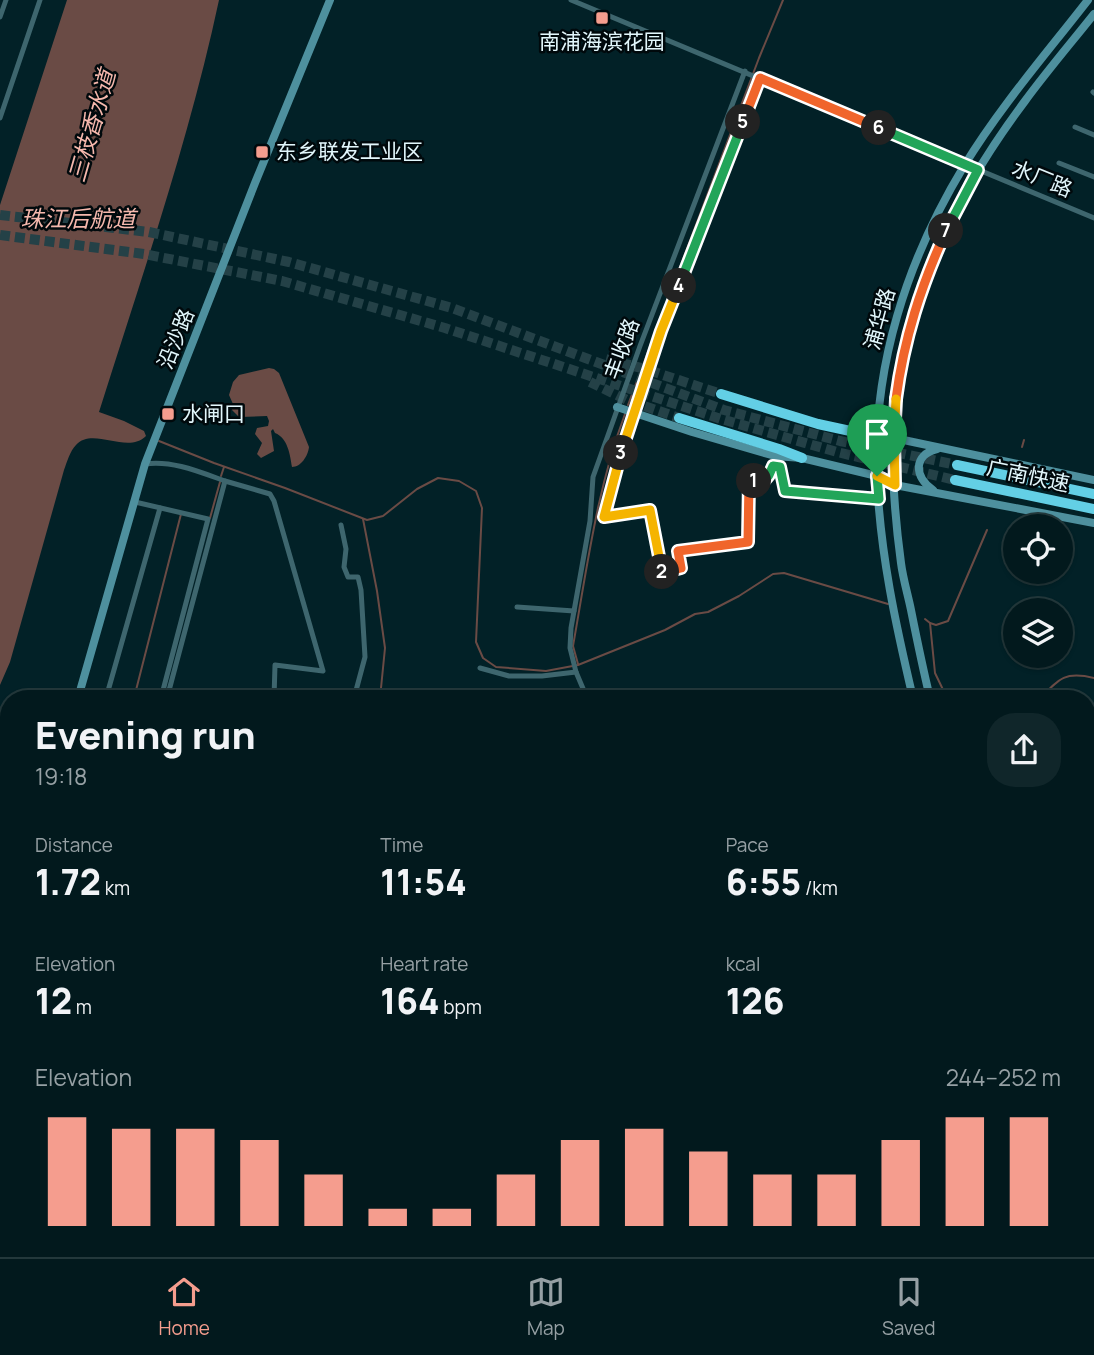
<!DOCTYPE html>
<meta charset="utf-8">
<style>
body{margin:0;font-family:Manrope,"Noto Sans SC",sans-serif;background:#10262a;color:#f1f3f6;height:100vh;display:flex;flex-direction:column;font-size:26px;white-space:nowrap}
*{box-sizing:border-box;margin:0}
p{font-size:23px;color:#96a0a4}
.icon{flex:none;width:38px;height:38px;fill:none;stroke:currentColor;stroke-width:2;stroke-linecap:round;stroke-linejoin:round}
.map{position:relative;flex:1;overflow:hidden}
.details{position:absolute;left:0px;top:690px;width:1096px;height:569px;display:flex;flex-direction:column;background:#02191d;border-radius:28px 28px 0 0;box-shadow:0 2px 5px #0004,0 0 0 2px #23383b}
.details>*{flex:none}
.buttons{position:absolute;left:1003px;top:514px;display:grid;gap:14px}
.buttons a{display:grid;place-items:center;width:70px;height:70px;border-radius:50%;background:#02191d;box-shadow:0 2px 5px #0004,0 0 0 2px #23383b;font-size:35px}
.pin{position:absolute;display:grid;place-items:center;width:60px;height:60px;color:#fff;margin:-72px -30px;border-radius:50% 50% 50% 0;rotate:-45deg;box-shadow:0 0 7px #0007}
.pin .icon{rotate:45deg}
.km{position:absolute;width:35px;height:35px;margin:-18px;border-radius:50%;background:#222;color:#fff;font-size:19px;line-height:35px;text-align:center}
.round{display:grid;place-items:center;flex:none;width:74px;height:74px;border-radius:28px;background:#10262a}
.head{display:flex;align-items:center;justify-content:space-between;height:119px;padding:0 35px}
h1{font-size:38px;font-weight:800;line-height:52px}
.metrics{display:grid;grid-template-columns:repeat(3,1fr);gap:10px;height:119px;padding:7px 35px}
.metrics div{display:grid;align-content:center}
.metrics b{font-size:35px;font-weight:800}
.metrics small{font-size:19px;font-weight:400}
.metrics p{font-size:19px}
.chart{height:196px;padding:14px 35px}
.chart p{display:flex;justify-content:space-between}
.chart svg{width:100%;height:126px;margin-top:7px;stroke:#f59d8e;stroke-width:6}
.dock{display:flex;justify-content:space-around;align-items:center;height:98px;border-top:2px solid #23383b;background:#02191d;font-size:19px;color:#96a0a4}
.dock a{display:grid;justify-items:center;gap:4px}
.dock .selected{color:#f59d8e}
.map>svg:first-child{display:block}
</style>
<div class="map">
<svg width="1094" height="1257" viewBox="0 0 1094 1257">
<rect width="100%" height="100%" fill="#022127"/>
<g fill="#6a4b45">
<path d="M67,0H219C189,140 142,276 99,412L124,421L144,431L146,436C127,455 93,426 76,445C70,451 67,462 64,470L10,662L0,685V205Z"/>
<path d="M269,368L274,369L279,373L309,447C308,456 301,467 292,467C290,455 288,438 275,433L273,429L271,431L274,451L261,458L257,454L262,443L255,434L257,428L268,426L269,421L267,416L239,417L232,410L233,404L229,395L233,382L239,375Z"/>
</g>
<g fill="none" stroke-linecap="round" stroke-linejoin="round">
<g stroke="#6a4b45" stroke-width="2">
<polyline points="628,405 759,58 783,0"/>
<polyline points="159,441 214,463 285,488 367,520 383,516 417,489 438,478 459,481 476,491 482,508 476,642 483,658 496,667 546,671 578,665 665,630 695,614 708,612 739,596 773,574 784,573 888,604"/>
<polyline points="1022,447 1024,440"/>
<polyline points="221,476 224,467"/>
<polyline points="210,518 220,482"/>
<polyline points="363,519 377,591 385,648 380,698"/>
<polyline points="925,619 930,623 935,673 947,698"/>
<polyline points="930,623 936,625 948,621 987,530"/>
<path d="M578,664L573,646C587,568 597,488 625,414"/>
<polyline points="134,698 181,514"/>
<path d="M1041,698C1059,678 1066,671 1094,678"/>
<polyline points="1087,876 1094,877"/>
<polyline points="1087,1135 1094,1128"/>
<polyline points="779,1250 788,1257"/>
<polyline points="278,1257 282,1250"/>
<polyline points="911,1257 912,1250"/>
</g>
<g stroke="#244147" stroke-width="10" stroke-dasharray="10 5" stroke-linecap="butt">
<polyline points="0,215 149,232 289,262 452,308 724,410 840,441 957,465"/>
<polyline points="0,235 144,254 282,281 445,328 721,419 837,452 955,480"/>
<polyline points="606,359 645,369 721,394"/>
<polyline points="590,382 627,400 679,418"/>
</g>
<g stroke="#3e666e" stroke-width="5">
<polyline points="571,0 1094,218"/>
<polyline points="0,17 6,0"/>
<path d="M760,78C705,221 639,368 604,517L650,511L662,573L681,568L678,551L748,543L749,481H764L769,475L773,466L780,467L785,491L879,499"/>
<polyline points="1093,92 1094,93"/>
<polyline points="0,118 40,0"/>
<polyline points="1075,127 1094,135"/>
<polyline points="1059,163 1094,177"/>
<path d="M145,464C172,460 200,472 225,481L167,698"/>
<polyline points="225,481 270,494 274,501 323,671 275,665 274,698"/>
<polyline points="135,502 208,519 161,698"/>
<polyline points="341,525 346,549 344,567 348,577 358,577 361,590 365,657 354,698"/>
<polyline points="517,607 574,611"/>
<polyline points="480,668 509,676 542,676 576,672"/>
<polyline points="106,698 160,508"/>
<polyline points="587,698 576,672 570,648 571,628 590,521 593,477 640,346 745,71"/>
<polyline points="0,974 9,968"/>
<polyline points="193,1251 194,1250"/>
<polyline points="123,1257 127,1250"/>
<polyline points="252,1257 257,1250"/>
<polyline points="773,1257 775,1255 777,1257"/>
</g>
<g stroke="#4e909e" stroke-width="8">
<polyline points="617,407 692,432 775,456 802,458 877,476 895,485 1094,523"/>
<polyline points="878,437 894,438 1094,480"/>
<path d="M933,490C914,477 913,455 937,449"/>
<polyline points="78,698 145,464 255,183 330,0"/>
<path d="M913,698C896,626 880,553 877,478C872,367 907,260 964,166C1000,107 1046,54 1088,0"/>
<path d="M930,698C923,669 917,640 911,610C908,595 903,579 901,563C894,511 890,457 895,405C906,293 959,189 1025,101C1047,71 1071,43 1094,14"/>
<polyline points="0,943 9,916"/>
<polyline points="1042,1250 1044,1257"/>
<polyline points="1057,1250 1059,1257"/>
</g>
<g stroke="#63cfe5" stroke-width="10">
<polyline points="721,394 818,424 878,437"/>
<polyline points="679,418 779,449 802,458"/>
<polyline points="957,465 1094,494"/>
<polyline points="955,480 1094,509"/>
</g>
</g>
<g fill="none" stroke-linecap="round" stroke-linejoin="round">
<g stroke="#fff" stroke-width="14">
<polyline id="split-1" points="754,481 764,481 769,475 773,466 780,467 785,491 879,499 877,476"/>
</g>
<g stroke="#fff" stroke-width="14">
<polyline id="split-2" points="662,572 662,573 681,568 678,551 748,542 749,481 754,481"/>
</g>
<g stroke="#fff" stroke-width="14">
<polyline id="split-3" points="621,453 604,517 650,510 662,572"/>
</g>
<g stroke="#fff" stroke-width="14">
<polyline id="split-4" points="621,453 661,331 679,286"/>
</g>
<g stroke="#fff" stroke-width="14">
<polyline id="split-5" points="679,286 743,122"/>
</g>
<g stroke="#fff" stroke-width="14">
<polyline id="split-6" points="743,122 760,78 879,128"/>
</g>
<g stroke="#fff" stroke-width="14">
<polyline id="split-7" points="879,128 978,170 946,231"/>
</g>
<g stroke="#fff" stroke-width="14">
<path id="split-8" d="M896,399C904,338 921,286 946,231"/>
</g>
<g stroke="#fff" stroke-width="14">
<polyline id="split-9" points="877,476 895,485 894,439 896,399"/>
</g>
<use href="#split-1" stroke="#22a559" stroke-width="9"/>
<use href="#split-2" stroke="#f0652b" stroke-width="9"/>
<use href="#split-3" stroke="#f5b400" stroke-width="9"/>
<use href="#split-4" stroke="#f5b400" stroke-width="9"/>
<use href="#split-5" stroke="#22a559" stroke-width="9"/>
<use href="#split-6" stroke="#f0652b" stroke-width="9"/>
<use href="#split-7" stroke="#22a559" stroke-width="9"/>
<use href="#split-8" stroke="#f0652b" stroke-width="9"/>
<use href="#split-9" stroke="#f5b400" stroke-width="9"/>
</g>
<g fill="#f59d8e" stroke="#00090c" stroke-width="2.5">
<rect x="595" y="11" width="14" height="14" rx="3.5"/>
<rect x="255" y="145" width="14" height="14" rx="3.5"/>
<rect x="161" y="407" width="14" height="14" rx="3.5"/>
</g>
<g text-anchor="middle" stroke-width="5" stroke-linejoin="round" paint-order="stroke">
<g font-size="21" fill="#e2f7fc" stroke="#00090c" text-anchor="start">
<text x="602" y="49" text-anchor="middle">南浦海滨花园</text>
<text x="276" y="159">东乡联发工业区</text>
<text x="182" y="421">水闸口</text>
</g>
<g font-size="21" fill="#e2f7fc" stroke="#00090c">
<text transform="translate(1042 179) rotate(22)" y="7">水厂路</text>
<text transform="translate(880 319) rotate(-75)" y="7">浦华路</text>
<text transform="translate(176 339) rotate(-68)" y="7">沿沙路</text>
<text transform="translate(622 349) rotate(-70)" y="7">丰收路</text>
<text transform="translate(1028 476) rotate(12)" y="7">广南快速</text>
</g>
<g font-size="23" font-style="italic" fill="#f5b8ad" stroke="#00090c">
<text transform="translate(92 126) rotate(-74)" y="8">三枝香水道</text>
<text x="78" y="227">珠江后航道</text>
</g>
</g>
</svg>
<div class="buttons">
<a><svg class="icon" aria-label="locate" viewBox="0 0 24 24"><circle cx="12" cy="12" r="6"/><path d="M12 2v4M12 18v4M2 12h4M18 12h4"/></svg></a>
<a><svg class="icon" aria-label="layers" viewBox="0 0 24 24"><path d="M12 4l9 5-9 5-9-5zM3 14l9 5 9-5"/></svg></a>
</div>
<div class="pin" style="left:877px;top:476px;background:#1e9e55"><svg class="icon" aria-label="arrive" viewBox="0 0 24 24"><path d="M6 21V4h12l-3 4 3 4H6"/></svg></div>
<b class="km" style="left:754px;top:481px">1</b>
<b class="km" style="left:662px;top:572px">2</b>
<b class="km" style="left:621px;top:453px">3</b>
<b class="km" style="left:679px;top:286px">4</b>
<b class="km" style="left:743px;top:122px">5</b>
<b class="km" style="left:879px;top:128px">6</b>
<b class="km" style="left:946px;top:231px">7</b>
<section class="details">
<div class="head"><div><h1>Evening run</h1><p>19:18</p></div><a class="round"><svg class="icon" aria-label="share" viewBox="0 0 24 24"><path d="M12 15V3M7 8l5-5 5 5M5 13v7h14v-7"/></svg></a></div>
<div class="metrics">
<div><p>Distance</p><b>1.72<small> km</small></b></div>
<div><p>Time</p><b>11:54</b></div>
<div><p>Pace</p><b>6:55<small> /km</small></b></div>
</div>
<div class="metrics">
<div><p>Elevation</p><b>12<small> m</small></b></div>
<div><p>Heart rate</p><b>164<small> bpm</small></b></div>
<div><p>kcal</p><b>126</b></div>
</div>
<div class="chart"><p><span>Elevation</span>244–252 m</p>
<svg viewBox="0 0 160 44" preserveAspectRatio="none"><path d="M5 44V6M15 44V10M25 44V10M35 44V14M45 44V26M55 44V38M65 44V38M75 44V26M85 44V14M95 44V10M105 44V18M115 44V26M125 44V26M135 44V14M145 44V6M155 44V6"/></svg>
</div>
</section>
</div>
<nav class="dock">
<a class="selected"><svg class="icon" aria-label="home" viewBox="0 0 24 24"><path d="M3 11l9-7 9 7M6 9v11h12V9"/></svg>Home</a>
<a><svg class="icon" aria-label="map" viewBox="0 0 24 24"><path d="M3 6l6-2 6 2 6-2v14l-6 2-6-2-6 2zM9 4v14M15 6v14"/></svg>Map</a>
<a><svg class="icon" aria-label="saved" viewBox="0 0 24 24"><path d="M7 4h10v16l-5-4-5 4z"/></svg>Saved</a>
</nav>
